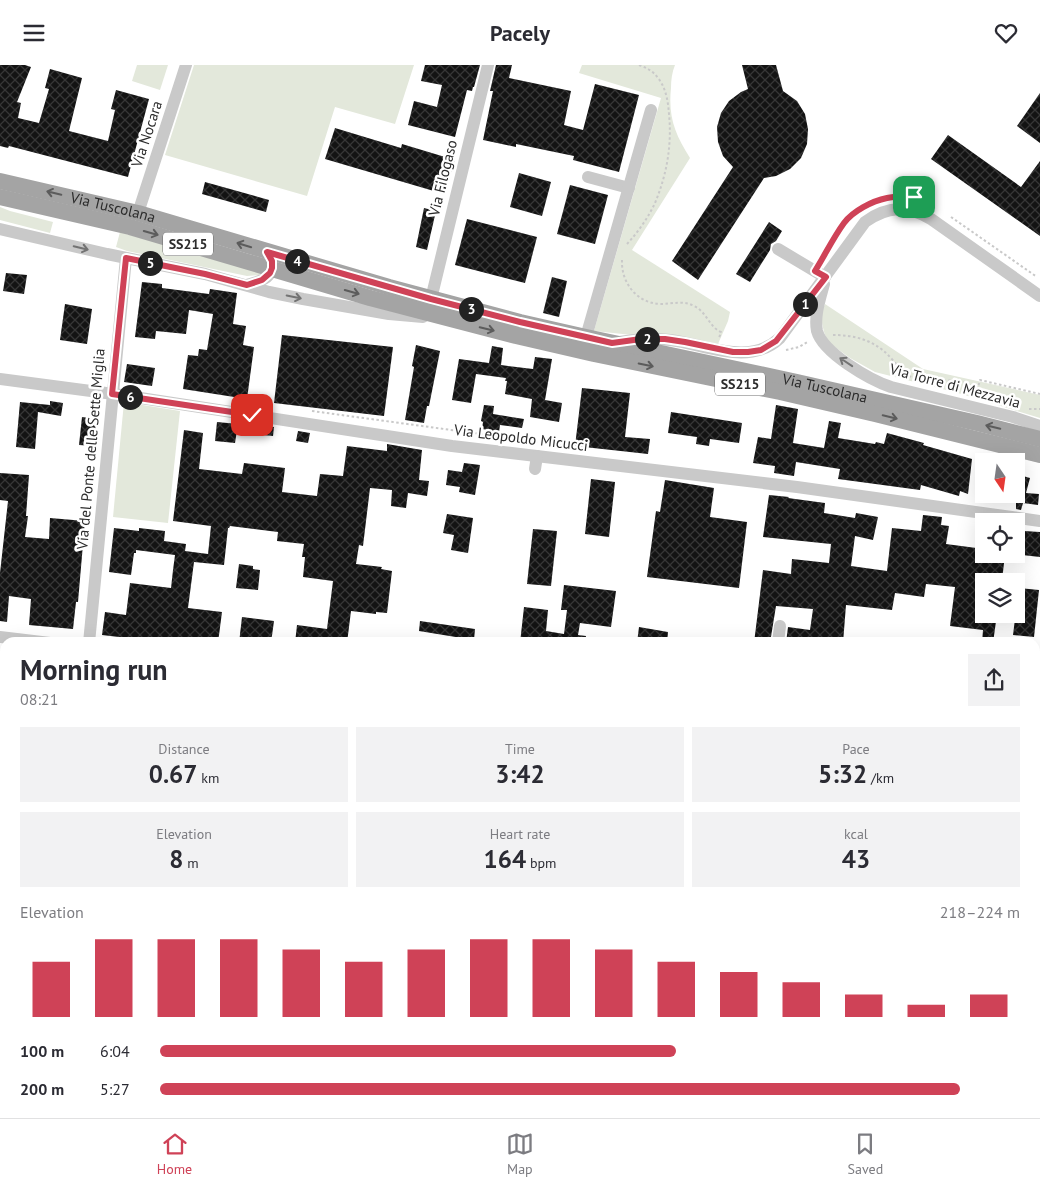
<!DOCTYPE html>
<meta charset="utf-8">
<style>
body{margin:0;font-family:"PT Sans",sans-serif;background:#f2f2f3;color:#2b2b33;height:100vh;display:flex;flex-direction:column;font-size:19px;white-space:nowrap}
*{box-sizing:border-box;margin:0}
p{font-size:16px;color:#7c7c81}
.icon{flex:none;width:28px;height:28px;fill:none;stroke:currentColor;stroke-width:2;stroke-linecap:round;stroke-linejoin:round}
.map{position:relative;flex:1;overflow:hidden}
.drawer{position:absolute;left:0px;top:572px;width:1040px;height:481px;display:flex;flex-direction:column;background:#fff;border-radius:15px 15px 0 0;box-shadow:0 5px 20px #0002}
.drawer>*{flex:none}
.needle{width:32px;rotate:167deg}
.fabs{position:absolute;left:975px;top:388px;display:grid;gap:10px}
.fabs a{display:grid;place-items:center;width:50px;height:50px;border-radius:0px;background:#fff;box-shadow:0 5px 20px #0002;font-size:25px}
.pin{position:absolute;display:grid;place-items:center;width:42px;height:42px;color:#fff;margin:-21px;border-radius:10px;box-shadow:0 2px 8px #0006}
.km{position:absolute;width:25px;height:25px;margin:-12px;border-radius:50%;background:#222;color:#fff;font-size:14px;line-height:25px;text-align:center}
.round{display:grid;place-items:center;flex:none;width:52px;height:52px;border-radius:0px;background:#f2f2f3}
.headline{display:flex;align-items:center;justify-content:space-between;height:85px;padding:0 20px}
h1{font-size:28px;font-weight:700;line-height:38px}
.metrics{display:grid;grid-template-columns:repeat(3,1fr);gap:8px;height:85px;padding:5px 20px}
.metrics div{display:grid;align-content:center;border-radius:0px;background:#f2f2f3;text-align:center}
.metrics b{font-size:25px;font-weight:700}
.metrics small{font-size:14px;font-weight:400}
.metrics p{font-size:14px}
.chart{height:140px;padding:10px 20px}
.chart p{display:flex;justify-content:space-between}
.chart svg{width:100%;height:90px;margin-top:5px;stroke:#cf4257;stroke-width:6}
ul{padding:0 20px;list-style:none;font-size:16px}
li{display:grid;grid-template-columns:80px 60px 1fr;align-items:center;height:38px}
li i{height:12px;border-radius:6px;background:#cf4257}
header{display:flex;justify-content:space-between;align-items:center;height:65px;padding:0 20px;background:#fff;font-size:22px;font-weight:700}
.tabs{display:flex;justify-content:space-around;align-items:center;height:70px;border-top:1px solid #e1e1e2;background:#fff;font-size:14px;color:#7c7c81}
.tabs a{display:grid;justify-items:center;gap:2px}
.tabs .current{color:#cf4257}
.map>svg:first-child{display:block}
</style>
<header><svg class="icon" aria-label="menu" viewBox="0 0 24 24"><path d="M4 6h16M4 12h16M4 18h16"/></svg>Pacely<svg class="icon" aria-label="heart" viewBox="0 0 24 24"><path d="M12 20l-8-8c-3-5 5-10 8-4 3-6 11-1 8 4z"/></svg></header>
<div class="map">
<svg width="1040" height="1053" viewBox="0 0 1040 1053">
<defs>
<pattern id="building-cross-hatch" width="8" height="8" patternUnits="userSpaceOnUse" patternTransform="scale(1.25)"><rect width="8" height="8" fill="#131313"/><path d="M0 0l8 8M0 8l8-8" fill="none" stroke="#363636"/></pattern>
</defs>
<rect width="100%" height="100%" fill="#fff"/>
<g fill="#e3e8db">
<polygon points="137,0 168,0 160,25 132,16"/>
<polygon points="194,0 414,0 395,59 335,42 307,131 165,90"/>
<path d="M582,0H675C672,7 671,15 671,23C668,52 675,69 690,93L632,185L730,247L728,256L718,279L594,266L661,33L579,8Z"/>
<polygon points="0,142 10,146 53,157 50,168 0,155"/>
<polygon points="120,167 262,207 259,210 247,211 127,186 116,182"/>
<polygon points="825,239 923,304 1040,330 1040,353 958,328 875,307 850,293 828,277 824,267 822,258 822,246"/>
<polygon points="124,337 180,346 168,458 113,452"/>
<polygon points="0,1007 5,1007 5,1049 33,1049 32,1053 0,1053"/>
</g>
<g fill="url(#building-cross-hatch)">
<polygon points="0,0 25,0 31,2 17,37 21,38 18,53 39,58 49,24 45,23 50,4 82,13 69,66 108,76 115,45 111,44 116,25 149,34 128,112 9,81 8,83 0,81"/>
<polygon points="425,0 480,0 474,22 473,22 472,26 467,25 455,72 408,60 414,36 437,42 442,20 421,16"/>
<polygon points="496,0 512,0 509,13 571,26 564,60 583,65 595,19 639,30 619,107 573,95 574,91 516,79 516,82 483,75 493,26 490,26"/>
<polygon points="742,0 776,0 783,26 797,36 805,49 808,64 807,79 801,93 790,104 776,111 764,113 698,215 672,196 733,102 723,91 718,77 717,62 721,48 729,36 741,27 748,24"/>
<polygon points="1040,28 1040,78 1017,61"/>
<polygon points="335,63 401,83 402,79 455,95 444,129 325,94"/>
<polygon points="948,70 1021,122 1040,96 1040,171 931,94"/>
<polygon points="519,108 551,117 542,151 510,142"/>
<polygon points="205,117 269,135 266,147 202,129"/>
<polygon points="570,120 608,130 595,179 557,169"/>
<polygon points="424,143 436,146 427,185 416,182"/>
<polygon points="467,154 537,172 525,218 455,200"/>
<polygon points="769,157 782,166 776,176 771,179 770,185 750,217 736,209"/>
<polygon points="6,208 27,210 24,229 3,226"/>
<polygon points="552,212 567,216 559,252 543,248"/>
<polygon points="142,217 162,219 162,223 209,229 210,224 237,228 233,259 246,261 243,280 254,282 247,334 183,324 188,290 198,291 199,284 207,285 213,249 189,245 186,269 156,266 155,274 135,272"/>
<polygon points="65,239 92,244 87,279 60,275"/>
<polygon points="282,270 393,282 384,351 274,338"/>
<polygon points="416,280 440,286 429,341 427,341 424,358 405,355 414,302 412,301"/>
<polygon points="492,281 503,283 501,300 533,304 535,292 552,294 545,335 562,338 559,357 530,352 532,334 505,329 507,316 505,316 506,313 476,309 471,338 452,335 459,294 489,298"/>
<polygon points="127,299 155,303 152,321 124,317"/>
<polygon points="582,323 630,328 625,372 650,374 648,389 575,381"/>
<polygon points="50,336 63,338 61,351 38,347 35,384 16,382 20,337 50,340"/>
<polygon points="484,340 494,341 493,349 524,354 522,363 500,360 499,367 482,364 483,357 481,356"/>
<polygon points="776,340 798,344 793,378 824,383 829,356 841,358 838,373 875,379 876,377 884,379 887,368 924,378 923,380 972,394 968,429 960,426 959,431 921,420 920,425 838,414 840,404 796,397 794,411 774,408 775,401 753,398 758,372 771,374"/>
<polygon points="671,347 742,358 739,378 710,374 709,381 696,379 697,372 668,368"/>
<polygon points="82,352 96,354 94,381 79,380"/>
<polygon points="217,357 238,359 235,378 215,376"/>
<polygon points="253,359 274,362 273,371 252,369"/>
<polygon points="184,365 203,368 199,404 242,409 244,398 285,403 282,427 317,431 320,409 343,411 347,381 387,386 387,379 422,385 419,415 429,416 427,431 408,428 406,443 391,441 392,425 370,423 363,481 359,480 356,499 382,502 381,504 392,506 387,548 376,547 376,549 351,546 347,578 295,578 297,560 327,564 333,516 303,512 305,492 302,492 304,479 277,476 278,467 230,461 229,463 228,463 224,500 194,497 188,543 222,547 218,578 192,578 154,573 153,576 102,570 105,547 126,550 130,518 171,523 173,505 175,490 136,485 136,488 134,488 131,510 109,507 114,463 139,466 139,463 165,466 164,476 186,479 185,486 208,489 211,461 173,456"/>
<polygon points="298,366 310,368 308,378 296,376"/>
<polygon points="464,398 480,400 475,430 459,427 460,422 446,420 448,405 462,407"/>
<polygon points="0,408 29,410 26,451 28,451 25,472 49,474 50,453 85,456 78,537 76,537 73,564 29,560 31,534 9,531 7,557 0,556 0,508 8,436 0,435"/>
<polygon points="1016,409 1030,413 1026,428 1039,429 1038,440 1023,438 1021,445 1016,444 1016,438 995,435 996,429 1016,429"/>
<polygon points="591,414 615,417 609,472 585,469"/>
<polygon points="665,415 714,423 710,452 747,457 739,523 647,512 656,446 660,447"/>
<polygon points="769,430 789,432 788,433 825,438 824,448 855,453 856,448 878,452 873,475 855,471 851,501 887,506 892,463 921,466 923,450 942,452 941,460 949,461 946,479 984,484 984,489 1005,489 1002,516 984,516 984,549 997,549 993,578 982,578 983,565 950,561 955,522 926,519 924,532 895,528 892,545 846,540 843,578 786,578 788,562 810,565 813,544 776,541 770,578 754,578 763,505 791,509 792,494 829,498 831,479 763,472"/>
<polygon points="447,449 473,453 468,488 451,485 454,470 443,468"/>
<polygon points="533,464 557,466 551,521 527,519"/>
<polygon points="1024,466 1040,467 1040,492 1022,490"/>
<polygon points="239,499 253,501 253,504 260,505 258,525 236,523"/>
<polygon points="564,520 616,526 611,562 580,558 578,570 586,571 585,578 520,578 524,542 548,545 546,566 564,569 567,545 561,545"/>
<polygon points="1019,523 1039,525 1034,572 1013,570"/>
<polygon points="242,552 274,556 271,578 239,578"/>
<polygon points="420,556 475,564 474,575 419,566"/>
<polygon points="639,562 668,567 667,578 637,578"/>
</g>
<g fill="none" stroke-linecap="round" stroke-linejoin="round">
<g stroke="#c9c9c9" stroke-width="2" stroke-dasharray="2.5 2.5" stroke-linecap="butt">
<polyline points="951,152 1037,212"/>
<path d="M627,179C638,167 648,153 655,138C667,109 672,80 669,49C668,36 666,23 658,13C653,6 647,3 639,0"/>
<polyline points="824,190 844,157 855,148"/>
<path d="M622,195C621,218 637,238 660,239C673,239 683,235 694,241C707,247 709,262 721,267L719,273"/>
<path d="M833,270C854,270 874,275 889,291C897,299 902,309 914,313C929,319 944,314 959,316C967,318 970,320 977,323C981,326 987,326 991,328C997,331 1003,334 1008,337"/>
<polyline points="786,285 799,282 809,276"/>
<polyline points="976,330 980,315 1040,329"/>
<polyline points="1029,344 1040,344"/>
<polyline points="312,346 569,381"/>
</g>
<g stroke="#c9c9c9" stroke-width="12">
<polyline points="588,112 629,123"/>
<polyline points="138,148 186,0"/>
<polyline points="0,164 107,189 205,209 269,227 303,234 389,249 423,252"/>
<polyline points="778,184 825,212"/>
<path d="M824,219C820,234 814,251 817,266C823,288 870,315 891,322L1013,352L1040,361"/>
<path d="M247,220C261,216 274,214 271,196"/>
<polyline points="431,234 488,0"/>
<polyline points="586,272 651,45"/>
<path d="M620,277C637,274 653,273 670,275C705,279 749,302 780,273L865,157C887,141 908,140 931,154L1040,231"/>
<polyline points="0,314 121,330 452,381 797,422 1040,456"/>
<polyline points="535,404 537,391"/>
<polyline points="0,572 50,578"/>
<polyline points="89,578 126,193"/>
<polyline points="778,578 780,561"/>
<polyline points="1035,708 1040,709"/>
<polyline points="0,826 5,827"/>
<polyline points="1035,889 1040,840"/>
<polyline points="1035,966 1040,967"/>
<polyline points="354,1049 354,1053"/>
<polyline points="781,1049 786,1053"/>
<polyline points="43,1053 44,1049"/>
<polyline points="144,1053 144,1049"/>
<polyline points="558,1053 559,1049"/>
<polyline points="677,1053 681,1049"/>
</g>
<g stroke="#a4a4a4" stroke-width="16">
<path id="s1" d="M0,116L138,148L389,222L520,257L586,272L797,317L977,358L1040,374"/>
<polyline points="0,132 130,162 370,233 516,271 594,289 780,327 875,349 1040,390"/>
</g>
</g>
<defs><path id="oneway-shaft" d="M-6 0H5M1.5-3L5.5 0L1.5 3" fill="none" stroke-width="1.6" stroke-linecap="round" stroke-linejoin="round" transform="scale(1.25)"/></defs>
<g stroke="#5c5c5c">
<use href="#oneway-shaft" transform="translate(54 128) rotate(-167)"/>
<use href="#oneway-shaft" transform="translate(151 168) rotate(16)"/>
<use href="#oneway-shaft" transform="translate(244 180) rotate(-163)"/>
<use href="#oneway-shaft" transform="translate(352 227) rotate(16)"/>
<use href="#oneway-shaft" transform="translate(487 264) rotate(14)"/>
<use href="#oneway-shaft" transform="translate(646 300) rotate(12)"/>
<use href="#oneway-shaft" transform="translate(890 352) rotate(14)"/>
<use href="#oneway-shaft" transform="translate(993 362) rotate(-166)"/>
</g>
<g stroke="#737373">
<use href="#oneway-shaft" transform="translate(81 183) rotate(13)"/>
<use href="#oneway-shaft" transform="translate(294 232) rotate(12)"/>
<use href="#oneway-shaft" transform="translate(846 297) rotate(-146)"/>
</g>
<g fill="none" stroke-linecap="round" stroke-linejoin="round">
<g stroke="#fff" stroke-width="10">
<path id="route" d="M252,350L112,329L126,193L205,209L247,220L262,215L270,208L272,203V196L267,187L431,234L520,257L586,272L612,278L641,274H665L685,277L733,287H748L761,285L776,276L826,212L815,206C825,190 833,173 844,158C853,146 872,136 887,133C896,131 905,132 914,132"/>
</g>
<use href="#route" stroke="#cf4257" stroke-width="6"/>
</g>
<g text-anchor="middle" stroke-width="5" stroke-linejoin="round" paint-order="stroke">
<g fill="#fff" stroke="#6b6b6b" stroke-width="1">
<rect x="163" y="167.5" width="50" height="23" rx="4"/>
<rect x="715" y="307.5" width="50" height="23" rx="4"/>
</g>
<g font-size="14" font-weight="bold" fill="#2c2c2c">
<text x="188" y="184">SS215</text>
<text x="740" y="324">SS215</text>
</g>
<g font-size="15" fill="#2c2c2c" stroke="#fff">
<text transform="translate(147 69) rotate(-72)" y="5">Via Nocara</text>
<text transform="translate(443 113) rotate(-76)" y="5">Via Filogaso</text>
<text dy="5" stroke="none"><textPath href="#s1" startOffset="116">Via Tuscolana</textPath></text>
<text transform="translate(955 321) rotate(15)" y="5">Via Torre di Mezzavia</text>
<text dy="5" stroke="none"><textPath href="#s1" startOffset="851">Via Tuscolana</textPath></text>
<text transform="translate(521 373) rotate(7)" y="5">Via Leopoldo Micucci</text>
<text transform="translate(91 384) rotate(-85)" y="5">Via del Ponte delle Sette Miglia</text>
</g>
</g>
</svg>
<div class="fabs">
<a><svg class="needle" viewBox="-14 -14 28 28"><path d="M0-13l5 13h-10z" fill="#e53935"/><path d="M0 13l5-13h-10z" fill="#7c7c81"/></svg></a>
<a><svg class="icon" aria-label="locate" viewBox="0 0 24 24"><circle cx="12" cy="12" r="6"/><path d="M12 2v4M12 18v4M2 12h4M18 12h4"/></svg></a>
<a><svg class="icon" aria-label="layers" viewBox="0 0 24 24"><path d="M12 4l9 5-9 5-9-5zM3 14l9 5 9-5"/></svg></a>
</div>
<div class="pin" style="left:914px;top:132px;background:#1e9e55"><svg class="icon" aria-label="arrive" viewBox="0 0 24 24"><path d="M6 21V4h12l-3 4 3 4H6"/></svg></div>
<div class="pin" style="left:252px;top:350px;background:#d93025"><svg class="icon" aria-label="check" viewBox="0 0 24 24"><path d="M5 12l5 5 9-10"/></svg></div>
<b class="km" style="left:805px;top:239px">1</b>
<b class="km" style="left:647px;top:274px">2</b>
<b class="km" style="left:471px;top:244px">3</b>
<b class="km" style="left:297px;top:196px">4</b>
<b class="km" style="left:150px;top:198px">5</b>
<b class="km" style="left:130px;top:332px">6</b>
<section class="drawer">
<div class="headline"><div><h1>Morning run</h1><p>08:21</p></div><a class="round"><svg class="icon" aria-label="share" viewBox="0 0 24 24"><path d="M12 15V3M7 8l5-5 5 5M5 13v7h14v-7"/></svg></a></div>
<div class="metrics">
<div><p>Distance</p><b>0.67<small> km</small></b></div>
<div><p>Time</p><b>3:42</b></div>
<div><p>Pace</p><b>5:32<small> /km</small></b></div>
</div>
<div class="metrics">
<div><p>Elevation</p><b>8<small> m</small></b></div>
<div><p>Heart rate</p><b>164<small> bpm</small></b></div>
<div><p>kcal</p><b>43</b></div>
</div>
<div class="chart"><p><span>Elevation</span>218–224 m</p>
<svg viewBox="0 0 160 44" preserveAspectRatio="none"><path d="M5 44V17M15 44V6M25 44V6M35 44V6M45 44V11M55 44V17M65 44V11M75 44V6M85 44V6M95 44V11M105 44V17M115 44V22M125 44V27M135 44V33M145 44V38M155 44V33"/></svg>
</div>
<ul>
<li><b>100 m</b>6:04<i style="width:60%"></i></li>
<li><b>200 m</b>5:27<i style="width:93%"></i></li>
</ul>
</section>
</div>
<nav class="tabs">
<a class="current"><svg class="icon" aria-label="home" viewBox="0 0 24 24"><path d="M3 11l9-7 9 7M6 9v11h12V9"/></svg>Home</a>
<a><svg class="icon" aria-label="map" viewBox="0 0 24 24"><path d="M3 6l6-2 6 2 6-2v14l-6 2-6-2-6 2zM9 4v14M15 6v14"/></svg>Map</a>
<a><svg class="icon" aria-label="saved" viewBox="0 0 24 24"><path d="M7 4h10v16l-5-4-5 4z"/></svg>Saved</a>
</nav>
